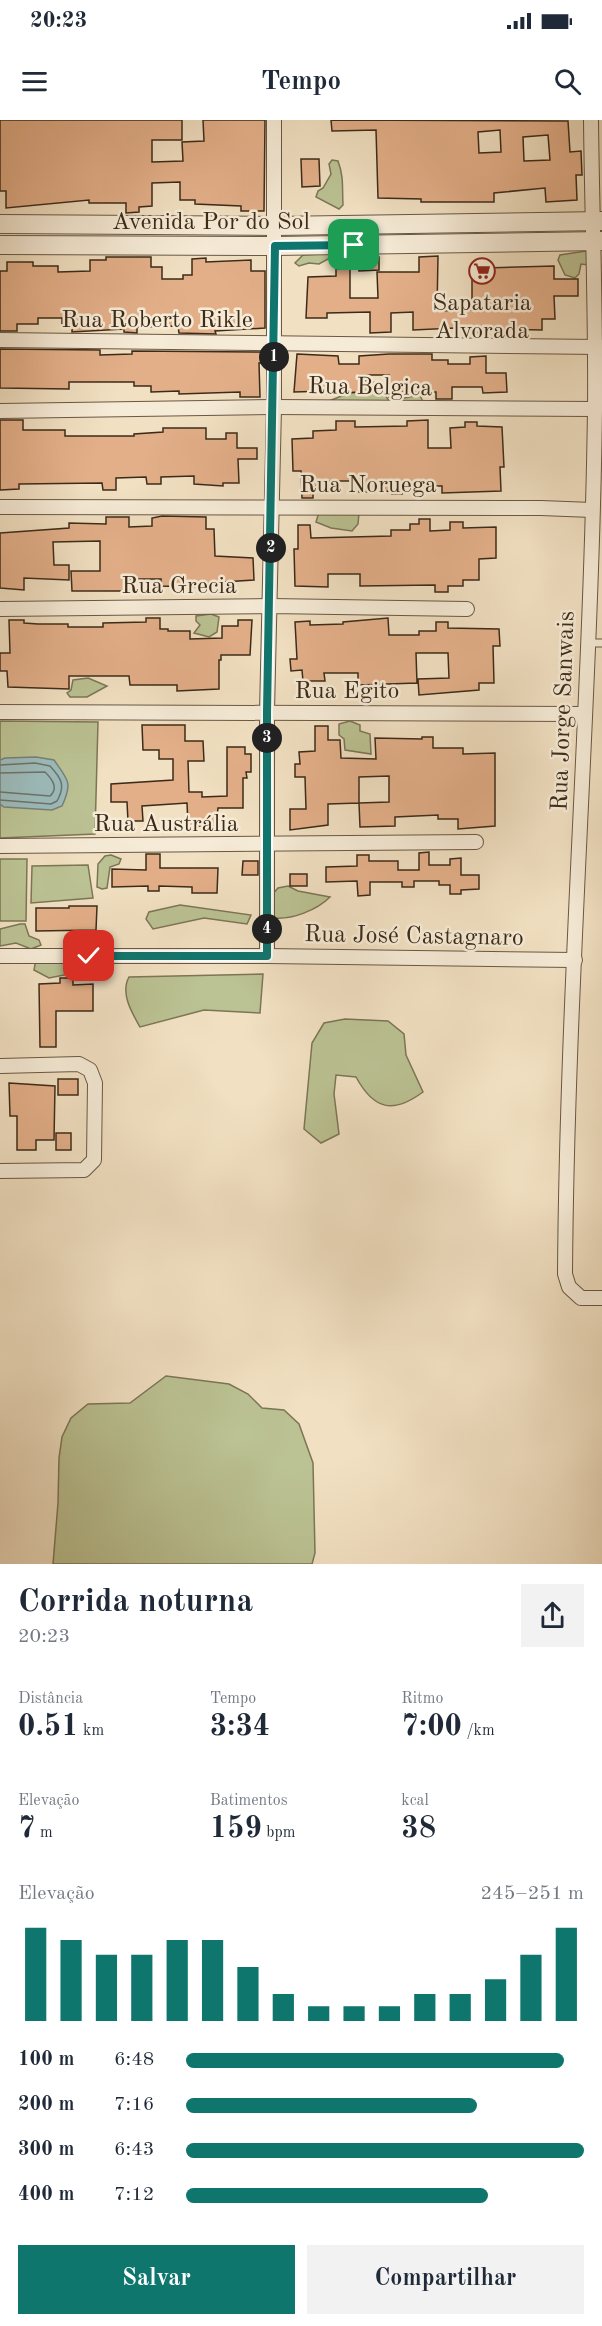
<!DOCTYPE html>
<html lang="pt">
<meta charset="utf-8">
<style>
body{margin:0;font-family:"Old Standard TT",serif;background:#f2f2f3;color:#1f2937;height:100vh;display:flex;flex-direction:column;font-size:22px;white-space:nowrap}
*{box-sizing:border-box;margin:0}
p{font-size:20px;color:#747a83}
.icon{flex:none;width:33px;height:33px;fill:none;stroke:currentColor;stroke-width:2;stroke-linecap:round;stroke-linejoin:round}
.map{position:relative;height:1444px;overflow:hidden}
.details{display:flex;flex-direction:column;background:#fff;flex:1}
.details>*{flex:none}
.pin{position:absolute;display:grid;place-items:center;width:51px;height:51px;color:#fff;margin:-26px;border-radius:12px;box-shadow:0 3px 9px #0006}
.km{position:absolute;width:30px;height:30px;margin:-15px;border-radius:50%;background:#222;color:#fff;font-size:16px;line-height:30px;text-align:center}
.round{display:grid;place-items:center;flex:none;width:63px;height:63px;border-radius:0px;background:#f2f2f3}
.summary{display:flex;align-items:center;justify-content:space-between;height:102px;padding:0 18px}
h1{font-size:33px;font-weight:700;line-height:45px}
.stats{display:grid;grid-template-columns:repeat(3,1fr);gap:9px;height:102px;padding:6px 18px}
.stats div{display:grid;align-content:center}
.stats b{font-size:30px;font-weight:700}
.stats small{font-size:16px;font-weight:400}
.stats p{font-size:16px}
.chart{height:168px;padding:12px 18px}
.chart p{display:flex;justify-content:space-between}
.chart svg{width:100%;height:108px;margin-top:6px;stroke:#0f766e;stroke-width:6}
.button{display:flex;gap:12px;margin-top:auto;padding:12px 18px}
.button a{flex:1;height:69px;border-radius:0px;background:#0f766e;color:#fff;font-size:24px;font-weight:700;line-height:69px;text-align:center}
.button a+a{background:#f2f2f3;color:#1f2937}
ul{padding:0 18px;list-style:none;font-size:20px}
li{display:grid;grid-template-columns:96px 72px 1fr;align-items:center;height:45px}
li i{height:15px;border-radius:8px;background:#0f766e}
.status{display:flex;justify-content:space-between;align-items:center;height:42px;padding:0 30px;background:#fff;direction:ltr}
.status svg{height:16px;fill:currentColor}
header{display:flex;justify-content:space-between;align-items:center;height:78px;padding:0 18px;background:#fff;font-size:27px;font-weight:700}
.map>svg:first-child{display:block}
</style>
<div class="status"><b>20:23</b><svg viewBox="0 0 49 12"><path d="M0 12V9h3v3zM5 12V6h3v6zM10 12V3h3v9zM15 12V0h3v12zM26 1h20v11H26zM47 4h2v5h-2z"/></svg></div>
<header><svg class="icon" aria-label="menu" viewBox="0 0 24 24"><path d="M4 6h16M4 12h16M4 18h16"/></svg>Tempo<svg class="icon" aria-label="search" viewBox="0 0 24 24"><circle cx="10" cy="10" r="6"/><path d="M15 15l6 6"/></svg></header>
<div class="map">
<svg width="602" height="1444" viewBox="0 0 602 1444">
<rect width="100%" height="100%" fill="#f1e0c2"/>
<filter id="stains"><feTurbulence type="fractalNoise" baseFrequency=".00333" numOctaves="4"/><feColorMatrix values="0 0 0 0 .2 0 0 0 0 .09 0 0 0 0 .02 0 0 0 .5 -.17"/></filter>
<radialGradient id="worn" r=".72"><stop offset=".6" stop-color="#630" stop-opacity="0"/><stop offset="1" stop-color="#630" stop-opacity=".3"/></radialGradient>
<g fill="#bbc293" stroke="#7c7656" stroke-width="1.5">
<path d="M332,40L338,41C344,57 342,67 343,85L339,89L316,77L318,71L323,68L331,54L329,44Z"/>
<polygon points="586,131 590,135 588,145 581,144 579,154 575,158 565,155 558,140 560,135"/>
<polygon points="356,132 357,137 354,140 328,139 319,144 309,143 299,146 295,143 303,135"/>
<polygon points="368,260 378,264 389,281 420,275 423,282 329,281 349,273 364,272 363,261"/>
<polygon points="319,392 359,393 358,404 352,411 331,408 316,402"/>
<polygon points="211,494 219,497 217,512 209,517 194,513 200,505 196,501 196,496"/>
<polygon points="88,558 107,566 87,577 70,577 67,573 71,570 73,560"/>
<polygon points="0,601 98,602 95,714 0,718"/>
<polygon points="350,601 360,605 360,611 370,614 371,634 345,630 344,619 339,615 339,604"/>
<polygon points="111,735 121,739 119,744 110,747 107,768 102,769 97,767 98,744 105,736"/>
<polygon points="0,739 27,739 26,801 0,801"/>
<polygon points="88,745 93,778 31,783 32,746"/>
<path d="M288,766L298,771L330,777C317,790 292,800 273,798L271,776L278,768Z"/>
<polygon points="180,785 251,795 247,804 204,798 153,809 146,799 149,792"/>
<polygon points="20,804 25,804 29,816 39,820 41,825 31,829 16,823 0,826 0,809"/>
<polygon points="36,839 89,839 93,843 89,858 84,860 69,854 49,858 34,850"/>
<path d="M263,854L260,893L204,890L140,907C132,893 120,873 129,857Z"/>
<path d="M345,899L388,901L404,914L406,935L423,972C393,994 374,990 356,957L336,955L334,974L339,1014L321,1023L304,1009L312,923L324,903Z"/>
<polygon points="166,1256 229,1264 248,1274 262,1288 284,1290 299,1304 313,1343 315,1433 312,1444 53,1444 58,1383 59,1338 62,1317 71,1298 88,1284 130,1283"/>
</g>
<path fill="#9cbbbb" stroke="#76817a" stroke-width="1.5" d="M36,637L54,640C68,660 73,662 62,686L52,690L4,687L0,684V640L5,638Z"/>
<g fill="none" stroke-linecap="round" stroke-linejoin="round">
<g stroke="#6c736a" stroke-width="1.5">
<path d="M0,645L35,643L50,646C61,658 66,665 57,681L51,684L0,680"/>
<path d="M0,653L45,652C52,659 59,668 50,676L0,672"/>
</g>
</g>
<g fill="#e3af89" stroke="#3c2b19" stroke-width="1.5" fill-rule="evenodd">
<polygon points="0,0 182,0 182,20 152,20 152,42 183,41 182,22 204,21 203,0 265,0 264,91 241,91 241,86 195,84 195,80 180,80 180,62 152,63 152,86 139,87 139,92 126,93 126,83 89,83 89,80 6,88 6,71 0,71"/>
<path d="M331,0L568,1L570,32L581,31L582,55H576L577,80L546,82L545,68L494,73V82H421V79L378,78L376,10L332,11ZM500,10L501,32L479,33L478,12ZM548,15L550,40L524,41L523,17Z"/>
<polygon points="301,39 319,39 320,66 302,67"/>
<polygon points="438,136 437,191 472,190 472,144 486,144 486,148 554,146 554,159 578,159 578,176 554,176 555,199 542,199 542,210 488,209 488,217 477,217 477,207 413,210 413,192 391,193 391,212 370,213 370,192 327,193 327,198 306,198 308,157 336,156 336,149 350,148 350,178 378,178 377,152 419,152 419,137"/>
<polygon points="106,137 151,137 151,147 162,147 162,159 183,159 183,155 192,155 192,139 206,138 206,142 251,140 251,151 265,151 265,208 215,211 216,214 179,213 178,206 137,207 137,213 124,212 124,209 72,212 72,204 62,204 62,198 38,198 38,204 17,204 17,211 0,211 0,151 7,151 7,142 33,142 33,146 58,146 58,152 90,151 90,140 106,140"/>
<polygon points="379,137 379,150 359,151 359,138"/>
<polygon points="0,229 100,230 100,235 132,234 132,231 263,232 263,243 259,243 260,277 240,277 240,272 179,274 179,271 151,272 151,266 134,266 134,262 69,262 69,269 0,268"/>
<polygon points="297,234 338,236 339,244 359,244 359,236 389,234 432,234 432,240 448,240 448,244 470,244 470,237 486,236 486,253 506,253 507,272 483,273 482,267 452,267 452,279 436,279 436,272 403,272 403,277 389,277 389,255 359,255 359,272 327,274 327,271 294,272"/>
<polygon points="0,300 23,300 23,310 65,310 65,316 134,316 134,314 163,312 163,308 206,308 206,319 226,319 226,313 237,313 237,328 257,328 257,339 238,339 239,363 223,363 223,366 194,364 194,356 161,357 161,364 147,364 146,357 116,358 116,370 103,370 102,363 19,364 19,369 0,370"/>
<polygon points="428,300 428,328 451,328 450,308 465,307 465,302 477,302 477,306 502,307 504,347 500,347 501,371 442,373 442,366 417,366 402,369 402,374 392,374 392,371 359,372 359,361 325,361 325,366 313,366 313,378 302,378 301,351 293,351 292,319 313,318 313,311 336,310 336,301 355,301 355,307 407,306 407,301"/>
<polygon points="162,396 206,397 206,409 214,409 215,436 253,438 254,460 206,463 206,466 192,467 161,466 161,459 129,459 129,471 72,471 71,451 100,451 100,421 53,422 54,445 69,445 69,460 24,458 24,470 0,468 0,413 69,408 69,403 106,404 106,397 129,397 129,407 152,406 152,398"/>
<polygon points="419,399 430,399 430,411 450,410 450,402 463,402 463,408 496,407 496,438 479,439 479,460 463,460 463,466 448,466 448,472 435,472 435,465 360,466 360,454 328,454 328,467 295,466 294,429 298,429 298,405 310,405 311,418 391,416 391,410 410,410 410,404 419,404"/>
<polygon points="146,498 160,498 160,509 168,509 168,511 190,511 190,519 222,518 222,506 238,506 238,500 252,500 250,535 221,535 221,540 219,540 219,569 177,571 177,565 130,565 129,556 69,556 69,569 8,567 7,551 0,551 0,533 10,533 9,500 24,500 24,503 38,504 68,504 68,507 103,507 103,503 146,502"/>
<polygon points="388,498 389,515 419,515 419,511 436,511 436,502 448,502 448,508 499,509 500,526 493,526 494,563 479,563 479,570 419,575 418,559 449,558 448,533 416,533 417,563 358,565 358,553 324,553 325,561 303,561 302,550 291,551 290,539 297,539 295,502 310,501 310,505 343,504 343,502"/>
<polygon points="142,605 185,605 185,621 203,621 204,641 188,641 189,672 202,672 202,677 227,676 227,627 245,627 245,634 251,634 251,652 246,652 247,658 243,658 243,688 218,688 216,706 188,706 187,683 142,686 143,701 128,701 127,682 111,682 111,664 173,660 173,639 159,639 159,630 143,630"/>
<path d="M315,606H328V620H340L341,638L376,639L375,618L422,619V617H433V628H463V634L495,633V706L458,709V699H438V695L395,697V706L360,707L359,683L328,684V705L290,710V689H306L305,657H295V644H300L299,632L315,631ZM389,656V682L359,683V657Z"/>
<polygon points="429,732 429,745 450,745 450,739 461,738 461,755 479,755 479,769 461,770 461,774 450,774 450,765 439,765 439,761 414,761 414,767 402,767 402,762 370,762 370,775 358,776 357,761 326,762 326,747 357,746 357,735 369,735 369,741 398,741 398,750 419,750 419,733"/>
<polygon points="146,734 160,734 160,748 218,748 217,773 192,773 192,767 159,766 159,771 148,771 148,766 112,767 112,749 146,750"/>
<polygon points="243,741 258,741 258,755 242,755"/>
<rect x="290" y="754" width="17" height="12"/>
<polygon points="69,786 97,786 96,810 36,811 36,788 69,788"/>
<polygon points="60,858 73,858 73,865 93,864 93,891 56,891 56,927 40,927 39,864 60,863"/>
<rect x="58" y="959" width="20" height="16"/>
<polygon points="9,963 55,966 54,1020 36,1020 36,1030 17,1030 17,996 10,996"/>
<rect x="56" y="1013" width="15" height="17"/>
</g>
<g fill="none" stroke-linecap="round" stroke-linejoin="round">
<g stroke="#695843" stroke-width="9">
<polyline id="service" points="587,523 602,523"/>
</g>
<g stroke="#695843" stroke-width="16">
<g id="minor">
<path d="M591,0C592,97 596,193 595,290C591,578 567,866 565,1154L569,1167L581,1178H602"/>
<polyline points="0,220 601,227"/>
<polyline points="0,291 274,287 595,289"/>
<polyline points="0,387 541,388 592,390"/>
<polyline points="0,489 270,486 467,489"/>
<polyline points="0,592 585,594"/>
<polyline points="0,726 476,722"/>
<polyline points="0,836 267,836 575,840"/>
<polyline points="267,836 267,592 274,287 274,0"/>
<polyline points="0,946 79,944 90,950 95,963 94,1040 84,1050 0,1051"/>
</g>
</g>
<g stroke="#695843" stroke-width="20">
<g id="tertiary">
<polyline points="0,104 275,106 602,101"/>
<polyline points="0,125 275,126 602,121"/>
</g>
</g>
<use href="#service" stroke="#f6ebd7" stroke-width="7"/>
<use href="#minor" stroke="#f6ebd7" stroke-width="14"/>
<use href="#tertiary" stroke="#f6ebd7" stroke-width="18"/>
</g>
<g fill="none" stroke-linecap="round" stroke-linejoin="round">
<g stroke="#fff" stroke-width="12">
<polyline id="route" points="89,836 267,836 267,592 275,126 354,125"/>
</g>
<use href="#route" stroke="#0f766e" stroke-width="8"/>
</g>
<defs>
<g id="supermarket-ring" transform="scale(1.35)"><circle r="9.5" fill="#f6ebd7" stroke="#8f2418" stroke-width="1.5"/><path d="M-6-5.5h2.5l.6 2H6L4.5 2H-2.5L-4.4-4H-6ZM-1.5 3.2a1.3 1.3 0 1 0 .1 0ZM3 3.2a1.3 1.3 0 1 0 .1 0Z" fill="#8f2418"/></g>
</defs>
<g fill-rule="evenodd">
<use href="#supermarket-ring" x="482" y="151"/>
</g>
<g text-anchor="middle" stroke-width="5" stroke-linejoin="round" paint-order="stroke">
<g font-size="24" fill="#3c2b19" stroke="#f6ebd7">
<text x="211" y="109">Avenida Por do Sol</text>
<text x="157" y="207">Rua Roberto Rikle</text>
<text transform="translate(370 266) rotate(1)" y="8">Rua Belgica</text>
<text x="368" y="372">Rua Noruega</text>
<text x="179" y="473">Rua Grecia</text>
<text x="347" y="578">Rua Egito</text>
<text transform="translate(562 591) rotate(-88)" y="8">Rua Jorge Sanwais</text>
<text x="166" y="711">Rua Austrália</text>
<text transform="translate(414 815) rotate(1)" y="8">Rua José Castagnaro</text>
</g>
<g font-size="24" fill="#3c2b19" stroke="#f6ebd7">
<text x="482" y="190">Sapataria<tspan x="482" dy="28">Alvorada</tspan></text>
</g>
</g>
<rect width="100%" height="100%" filter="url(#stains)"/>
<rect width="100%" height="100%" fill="url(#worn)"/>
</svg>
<div class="pin" style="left:354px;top:125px;background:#1e9e55"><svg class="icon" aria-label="arrive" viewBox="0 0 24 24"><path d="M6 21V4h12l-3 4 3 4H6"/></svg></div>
<div class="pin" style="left:89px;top:836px;background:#d93025"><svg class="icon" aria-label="check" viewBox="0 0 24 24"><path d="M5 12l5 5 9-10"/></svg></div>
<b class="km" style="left:274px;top:237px">1</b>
<b class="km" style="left:271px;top:428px">2</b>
<b class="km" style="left:267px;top:618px">3</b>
<b class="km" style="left:267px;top:809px">4</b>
</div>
<section class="details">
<div class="summary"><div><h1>Corrida noturna</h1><p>20:23</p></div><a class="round"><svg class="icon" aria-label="share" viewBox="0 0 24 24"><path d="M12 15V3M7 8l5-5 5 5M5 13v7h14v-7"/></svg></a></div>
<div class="stats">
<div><p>Distância</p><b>0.51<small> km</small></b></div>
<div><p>Tempo</p><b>3:34</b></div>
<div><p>Ritmo</p><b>7:00<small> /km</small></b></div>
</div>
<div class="stats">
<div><p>Elevação</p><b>7<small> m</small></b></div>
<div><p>Batimentos</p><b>159<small> bpm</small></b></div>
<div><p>kcal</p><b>38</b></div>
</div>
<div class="chart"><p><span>Elevação</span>245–251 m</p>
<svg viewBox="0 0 160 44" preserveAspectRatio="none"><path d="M5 44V6M15 44V11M25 44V17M35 44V17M45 44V11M55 44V11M65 44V22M75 44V33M85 44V38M95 44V38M105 44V38M115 44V33M125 44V33M135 44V27M145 44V17M155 44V6"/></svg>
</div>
<ul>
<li><b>100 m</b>6:48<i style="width:95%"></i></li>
<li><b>200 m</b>7:16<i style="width:73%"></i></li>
<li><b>300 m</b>6:43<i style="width:100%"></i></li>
<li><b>400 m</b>7:12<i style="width:76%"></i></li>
</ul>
<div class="button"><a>Salvar</a><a>Compartilhar</a></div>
</section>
